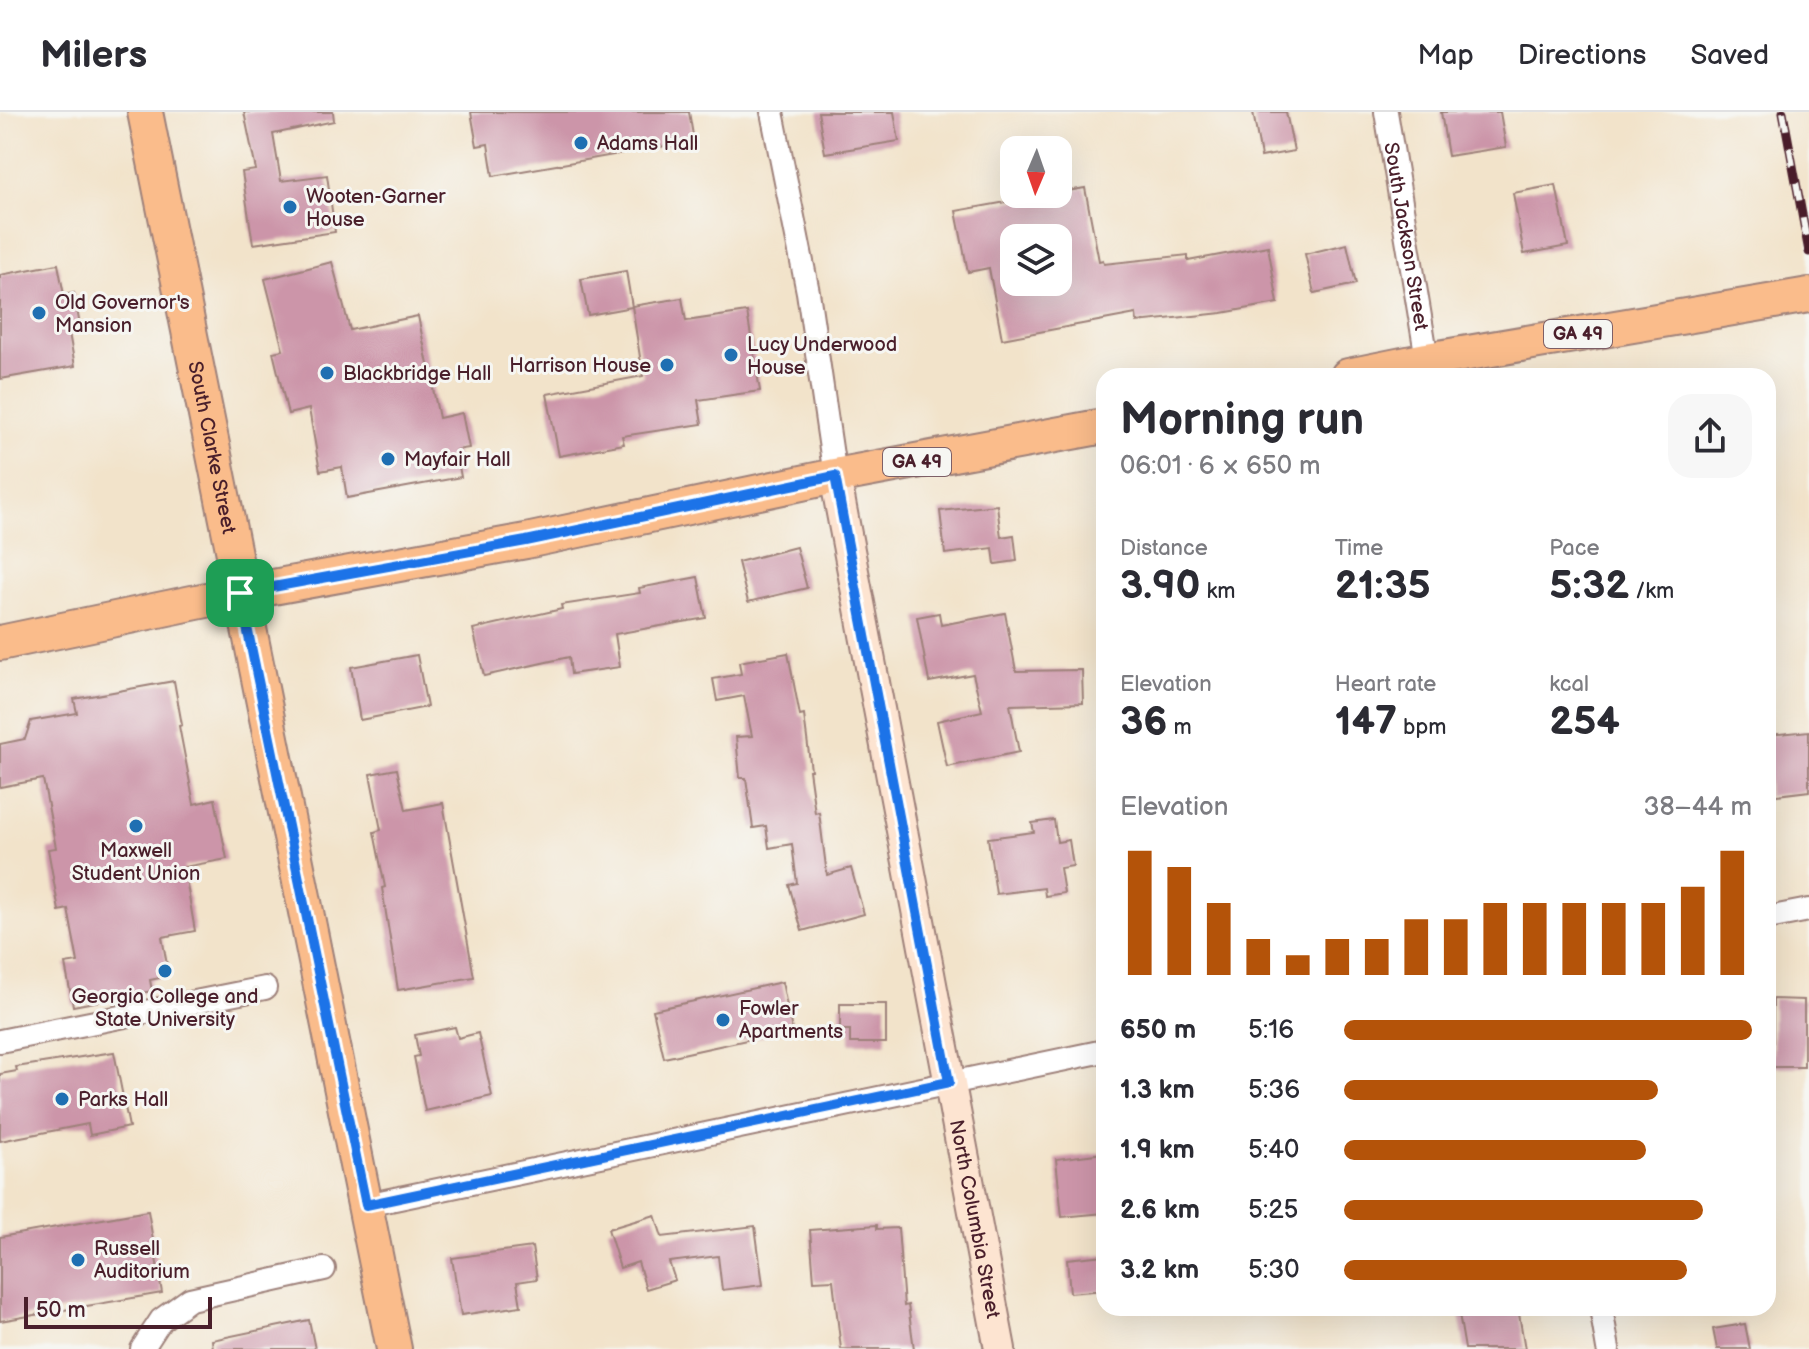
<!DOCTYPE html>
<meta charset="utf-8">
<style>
body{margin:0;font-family:"Balsamiq Sans",sans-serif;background:#f7f7f7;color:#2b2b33;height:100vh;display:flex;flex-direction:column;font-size:30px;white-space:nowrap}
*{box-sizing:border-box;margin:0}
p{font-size:26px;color:#7c7c81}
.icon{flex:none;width:44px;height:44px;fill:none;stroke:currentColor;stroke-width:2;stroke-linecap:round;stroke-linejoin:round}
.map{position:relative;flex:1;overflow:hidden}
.side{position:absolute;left:1096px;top:256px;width:680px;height:948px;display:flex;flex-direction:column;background:#fff;border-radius:24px;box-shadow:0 8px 32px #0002}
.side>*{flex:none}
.needle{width:52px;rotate:182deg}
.tools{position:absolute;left:1000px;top:24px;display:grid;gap:16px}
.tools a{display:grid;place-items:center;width:72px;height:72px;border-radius:16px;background:#fff;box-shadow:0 8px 32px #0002;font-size:40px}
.scale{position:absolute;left:24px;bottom:20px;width:188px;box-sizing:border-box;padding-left:8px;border:4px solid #4a1f2b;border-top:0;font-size:22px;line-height:28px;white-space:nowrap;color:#4a1f2b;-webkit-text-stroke:6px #f6f6f2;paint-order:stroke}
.pin{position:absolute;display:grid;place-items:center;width:68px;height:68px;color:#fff;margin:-34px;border-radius:16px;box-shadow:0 4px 12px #0006}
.round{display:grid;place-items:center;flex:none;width:84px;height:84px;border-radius:24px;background:#f7f7f7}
.headline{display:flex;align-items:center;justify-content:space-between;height:136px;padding:0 24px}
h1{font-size:44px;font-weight:700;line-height:60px}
.figures{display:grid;grid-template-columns:repeat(3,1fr);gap:12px;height:136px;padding:8px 24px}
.figures div{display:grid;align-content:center}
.figures b{font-size:40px;font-weight:700}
.figures small{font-size:22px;font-weight:400}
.figures p{font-size:22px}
.chart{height:224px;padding:16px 24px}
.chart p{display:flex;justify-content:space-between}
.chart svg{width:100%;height:144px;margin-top:8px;stroke:#b45309;stroke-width:6}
ul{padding:0 24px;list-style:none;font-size:26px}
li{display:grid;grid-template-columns:128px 96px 1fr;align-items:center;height:60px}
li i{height:20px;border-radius:10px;background:#b45309}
header{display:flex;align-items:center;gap:48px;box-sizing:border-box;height:112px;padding:0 40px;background:#fff;border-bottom:2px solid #e1e1e2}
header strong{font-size:38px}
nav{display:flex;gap:44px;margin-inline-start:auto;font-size:28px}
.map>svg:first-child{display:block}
</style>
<header>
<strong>Milers</strong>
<nav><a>Map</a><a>Directions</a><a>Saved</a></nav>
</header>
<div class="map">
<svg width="1809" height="1237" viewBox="0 0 1809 1237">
<rect width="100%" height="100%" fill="#f6f6f2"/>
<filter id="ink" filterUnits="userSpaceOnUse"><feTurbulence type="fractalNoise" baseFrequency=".0125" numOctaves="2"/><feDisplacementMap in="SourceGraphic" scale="16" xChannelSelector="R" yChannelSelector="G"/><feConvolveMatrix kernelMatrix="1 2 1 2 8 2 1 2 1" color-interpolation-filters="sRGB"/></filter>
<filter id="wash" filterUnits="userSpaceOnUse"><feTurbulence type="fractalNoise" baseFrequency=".006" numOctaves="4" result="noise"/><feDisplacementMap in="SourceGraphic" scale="32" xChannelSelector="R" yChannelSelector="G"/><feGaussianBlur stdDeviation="1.8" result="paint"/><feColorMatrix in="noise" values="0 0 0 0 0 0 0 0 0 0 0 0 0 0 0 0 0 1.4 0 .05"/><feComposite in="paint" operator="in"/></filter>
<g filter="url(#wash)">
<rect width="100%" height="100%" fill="#f2e3ca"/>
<g id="blocks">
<g fill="#cc95a9" fill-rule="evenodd">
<polygon points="244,0 333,0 334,9 273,22 281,69 327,63 335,120 253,132 242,60 256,58"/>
<polygon points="471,0 689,0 694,29 493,64 488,32 477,34"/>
<polygon points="818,0 894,0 899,29 825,41"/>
<polygon points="1253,0 1286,0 1294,39 1261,45"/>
<polygon points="1441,0 1500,0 1506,35 1448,44"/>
<polygon points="1556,73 1568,134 1524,142 1513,81"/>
<path d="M1085,76L1099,149L1103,148L1104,152L1188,143V149L1268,134L1278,191L1222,201L1137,210L1136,202L1002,227L989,156L968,160L956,99ZM1014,126H1058V170H1014Z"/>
<polygon points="1347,132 1356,172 1314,181 1305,142"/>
<polygon points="332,150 350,218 418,204 439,306 462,301 469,336 456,338 461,365 347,386 342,355 320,359 309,297 288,302 273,240 283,238 265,167"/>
<polygon points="58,152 64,183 74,181 81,219 69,221 75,254 0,267 0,163"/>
<polygon points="626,159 632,195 588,203 581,167"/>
<polygon points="682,186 686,209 747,200 760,279 698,288 702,312 622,324 624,332 559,344 547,282 643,264 632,194"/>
<polygon points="997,393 1001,425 1014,423 1017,449 995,452 993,436 945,442 940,399"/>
<polygon points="796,435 807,476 748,490 738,450"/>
<polygon points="698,465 706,506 615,522 620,555 571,562 569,545 484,564 473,517 562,497 561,493 640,481 639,476"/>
<polygon points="939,501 941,513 1005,501 1016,559 1082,558 1083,591 1010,593 1019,640 947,655 937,609 982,599 973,562 929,570 917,505"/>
<polygon points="788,541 800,604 804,603 811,658 809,658 815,701 819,700 827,763 851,756 864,802 802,819 789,773 797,771 792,732 769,736 766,714 753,716 746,666 740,666 736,625 752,624 744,584 717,589 713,567 741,562 739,550"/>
<polygon points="417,543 427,595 360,608 351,555"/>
<polygon points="174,569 182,613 179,614 194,692 215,687 227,747 184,755 195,819 162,825 169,864 150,868 152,879 73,894 65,852 78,850 68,797 59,799 48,737 56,736 43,667 0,675 0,632 25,627 31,609 77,601 74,587"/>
<polygon points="1809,619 1809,679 1768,684 1768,623"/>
<polygon points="397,657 406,698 443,691 474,865 398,878 382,776 385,775 374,720 381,718 370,662"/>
<polygon points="1054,708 1057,730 1069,728 1073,754 1060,756 1064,781 1045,784 1044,776 996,782 988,726 1034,720 1032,711"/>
<polygon points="782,870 792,918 664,946 653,898"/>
<polygon points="1773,887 1804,888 1804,955 1773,955"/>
<polygon points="840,892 886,892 886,931 850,931 850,918 840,918"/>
<polygon points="455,915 458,926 478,921 492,984 425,999 414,945 419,944 415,923"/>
<polygon points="114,940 129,1015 90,1023 88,1012 0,1029 0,962 17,959 16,955"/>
<polygon points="1104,1041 1104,1101 1062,1105 1056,1047"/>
<polygon points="148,1099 162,1181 0,1209 0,1125"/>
<polygon points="655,1103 662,1125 755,1114 763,1173 722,1178 718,1144 669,1150 675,1168 646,1177 638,1150 620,1156 608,1117"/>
<polygon points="877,1113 877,1117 898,1116 904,1194 908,1193 914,1237 841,1237 833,1168 814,1169 810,1118"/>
<polygon points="532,1135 537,1167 517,1170 521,1194 461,1203 452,1146"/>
<polygon points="1104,1143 1104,1178 1070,1181 1067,1147"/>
<polygon points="1458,1196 1518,1196 1525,1237 1465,1237"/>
<polygon points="309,1208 315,1237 213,1237 212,1228"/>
<polygon points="1745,1212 1750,1237 1717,1237 1713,1217"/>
</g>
</g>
</g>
<g filter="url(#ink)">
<use href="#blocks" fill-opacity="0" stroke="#9e817a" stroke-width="2"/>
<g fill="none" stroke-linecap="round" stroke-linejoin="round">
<g stroke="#9e817a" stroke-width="26">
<g id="street">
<polyline points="772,0 808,180 835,364"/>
<path id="s1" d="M1386,0L1429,259"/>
<polyline points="1768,806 1809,798"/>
<polyline points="0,929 265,876"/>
<polyline points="366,1093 1104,939"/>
<polyline points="1601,1196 1608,1237"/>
<polyline points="142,1237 161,1208 190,1187 324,1157"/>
</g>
</g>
<g stroke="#9e817a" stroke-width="34">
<g id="secondary">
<path id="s2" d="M835,364L1000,1237"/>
</g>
</g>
<g stroke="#9e817a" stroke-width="38">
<g id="primary">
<path id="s3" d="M145,0L394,1237"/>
<polyline points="1348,264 1427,248 1809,183"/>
<polyline points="0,531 240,481 526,429 835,364 1104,314"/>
</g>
</g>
<use href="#street" stroke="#fff" stroke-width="22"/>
<use href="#secondary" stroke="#fde4d1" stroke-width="30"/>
<use href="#primary" stroke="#fabc8b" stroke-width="34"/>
<g stroke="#4a1f2b" stroke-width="9">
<polyline id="rail" points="1783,0 1809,140"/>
</g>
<use href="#rail" stroke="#f6f6f2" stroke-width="6" stroke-dasharray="18" stroke-linecap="butt"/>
</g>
</g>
<g fill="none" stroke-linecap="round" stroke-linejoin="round" filter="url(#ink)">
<g stroke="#fff" stroke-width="16">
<polygon id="route" points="835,364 949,970 366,1093 240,481 526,429"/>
</g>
<use href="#route" stroke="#1a73e8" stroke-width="10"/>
</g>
<g fill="#1f6fb2" stroke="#f6f6f2" stroke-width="3">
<circle cx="581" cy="31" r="8"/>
<circle cx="290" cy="95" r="8"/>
<circle cx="39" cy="201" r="8"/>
<circle cx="731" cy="243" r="8"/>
<circle cx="667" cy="253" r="8"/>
<circle cx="327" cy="261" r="8"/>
<circle cx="388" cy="347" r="8"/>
<circle cx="136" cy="714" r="8"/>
<circle cx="165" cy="859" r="8"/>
<circle cx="723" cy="908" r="8"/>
<circle cx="62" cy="987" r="8"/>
<circle cx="78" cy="1148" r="8"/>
</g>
<g text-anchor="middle" stroke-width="6" stroke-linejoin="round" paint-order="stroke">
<g fill="#f6f6f2" stroke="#7e6067" stroke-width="2">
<rect x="1544" y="208" width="68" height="28" rx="6"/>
<rect x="883" y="336" width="68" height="28" rx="6"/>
</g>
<g font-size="18" font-weight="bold" fill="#4a1f2b">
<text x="1578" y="228">GA 49</text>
<text x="917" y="356">GA 49</text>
</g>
<g font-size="20" fill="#4a1f2b" stroke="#f6f6f2" text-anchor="start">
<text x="597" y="38">Adams Hall</text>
<text x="306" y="91">Wooten-Garner<tspan x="306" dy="23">House</tspan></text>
<text x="55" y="197">Old Governor's<tspan x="55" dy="23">Mansion</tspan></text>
<text x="747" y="239">Lucy Underwood<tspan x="747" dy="23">House</tspan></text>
<text x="651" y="260" text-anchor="end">Harrison House</text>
<text x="343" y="268">Blackbridge Hall</text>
<text x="404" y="354">Mayfair Hall</text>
<text x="136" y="745" text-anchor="middle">Maxwell<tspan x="136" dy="23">Student Union</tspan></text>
<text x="165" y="891" text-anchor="middle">Georgia College and<tspan x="165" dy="23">State University</tspan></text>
<text x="739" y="903">Fowler<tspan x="739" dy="23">Apartments</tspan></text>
<text x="78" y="994">Parks Hall</text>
<text x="94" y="1143">Russell<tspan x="94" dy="23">Auditorium</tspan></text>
</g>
<g font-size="20" fill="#4a1f2b" stroke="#f6f6f2">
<text dy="7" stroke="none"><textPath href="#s1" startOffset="126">South Jackson Street</textPath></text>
<text dy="7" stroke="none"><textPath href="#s3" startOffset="342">South Clarke Street</textPath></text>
<text dy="7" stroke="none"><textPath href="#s2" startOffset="756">North Columbia Street</textPath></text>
</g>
</g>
</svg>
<div class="tools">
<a><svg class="needle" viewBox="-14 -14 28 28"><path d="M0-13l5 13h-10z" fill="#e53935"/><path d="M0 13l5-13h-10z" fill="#7c7c81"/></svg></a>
<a><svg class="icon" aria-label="layers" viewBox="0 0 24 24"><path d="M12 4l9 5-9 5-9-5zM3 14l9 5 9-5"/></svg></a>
</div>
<div class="scale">50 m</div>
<div class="pin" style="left:240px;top:481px;background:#1e9e55"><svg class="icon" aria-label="arrive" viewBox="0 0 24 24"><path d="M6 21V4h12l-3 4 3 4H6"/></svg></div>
<section class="side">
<div class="headline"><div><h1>Morning run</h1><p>06:01 · 6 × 650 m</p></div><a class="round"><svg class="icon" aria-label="share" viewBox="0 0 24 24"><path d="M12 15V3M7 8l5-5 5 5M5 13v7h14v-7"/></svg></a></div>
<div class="figures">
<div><p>Distance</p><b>3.90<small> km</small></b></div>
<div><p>Time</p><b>21:35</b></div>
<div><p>Pace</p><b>5:32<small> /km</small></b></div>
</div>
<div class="figures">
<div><p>Elevation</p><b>36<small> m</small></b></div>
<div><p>Heart rate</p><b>147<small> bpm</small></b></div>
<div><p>kcal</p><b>254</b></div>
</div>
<div class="chart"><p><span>Elevation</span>38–44 m</p>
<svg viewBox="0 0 160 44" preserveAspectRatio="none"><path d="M5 44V6M15 44V11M25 44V22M35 44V33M45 44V38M55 44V33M65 44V33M75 44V27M85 44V27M95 44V22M105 44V22M115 44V22M125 44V22M135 44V22M145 44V17M155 44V6"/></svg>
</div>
<ul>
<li><b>650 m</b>5:16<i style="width:100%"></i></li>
<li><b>1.3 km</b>5:36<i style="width:77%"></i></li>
<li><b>1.9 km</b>5:40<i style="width:74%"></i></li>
<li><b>2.6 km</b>5:25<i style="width:88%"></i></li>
<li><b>3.2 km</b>5:30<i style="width:84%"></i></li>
</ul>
</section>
</div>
